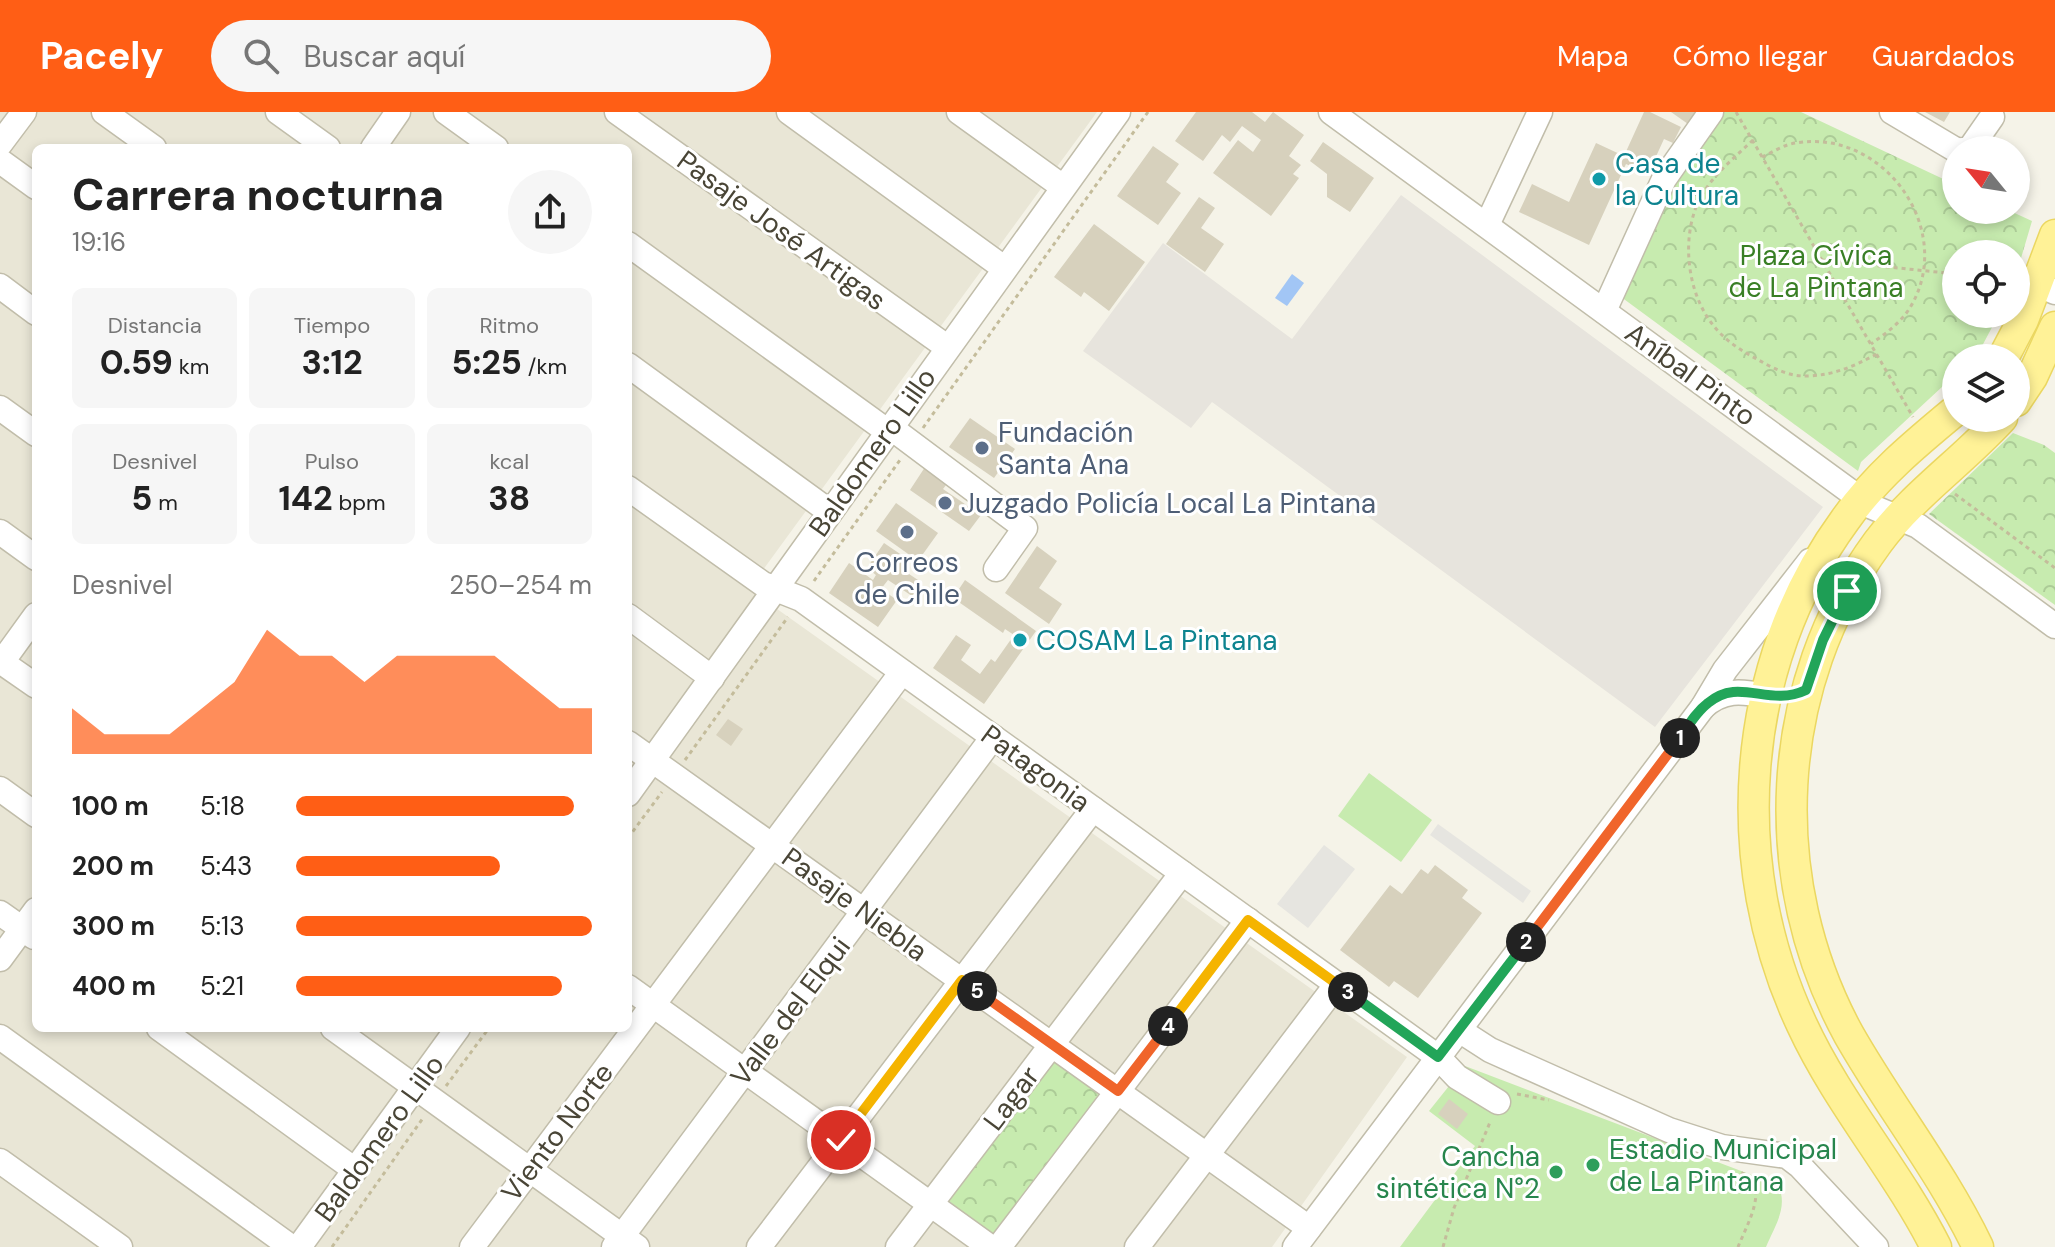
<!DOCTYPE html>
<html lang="es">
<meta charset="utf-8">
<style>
body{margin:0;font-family:"DM Sans",sans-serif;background:#f6f6f6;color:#222;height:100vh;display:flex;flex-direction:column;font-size:30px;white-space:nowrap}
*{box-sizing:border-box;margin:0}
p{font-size:26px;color:#767676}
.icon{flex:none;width:44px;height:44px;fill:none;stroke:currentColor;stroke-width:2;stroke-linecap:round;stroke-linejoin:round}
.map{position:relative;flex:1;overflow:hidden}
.sheet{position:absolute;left:32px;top:32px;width:600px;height:888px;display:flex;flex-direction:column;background:#fff;border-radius:12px;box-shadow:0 4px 12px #0003}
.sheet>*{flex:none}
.needle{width:52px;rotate:300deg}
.tools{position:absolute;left:1942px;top:24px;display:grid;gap:16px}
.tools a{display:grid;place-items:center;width:88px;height:88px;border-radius:50%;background:#fff;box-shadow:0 4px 12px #0003;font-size:40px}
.pin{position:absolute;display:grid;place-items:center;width:68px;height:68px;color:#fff;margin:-34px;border:4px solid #fff;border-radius:50%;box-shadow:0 2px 8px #0007}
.km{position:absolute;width:40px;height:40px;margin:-20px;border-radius:50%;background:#222;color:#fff;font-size:22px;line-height:40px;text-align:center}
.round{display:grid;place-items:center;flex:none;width:84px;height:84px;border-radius:42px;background:#f6f6f6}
.summary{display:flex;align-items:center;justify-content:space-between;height:136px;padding:0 40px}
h1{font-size:44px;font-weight:700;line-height:60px}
.metrics{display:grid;grid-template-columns:repeat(3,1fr);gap:12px;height:136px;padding:8px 40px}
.metrics div{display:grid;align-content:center;border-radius:12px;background:#f6f6f6;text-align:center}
.metrics b{font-size:34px;font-weight:700}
.metrics small{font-size:22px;font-weight:400}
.metrics p{font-size:22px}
.chart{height:224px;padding:16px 40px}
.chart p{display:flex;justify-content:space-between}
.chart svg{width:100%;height:144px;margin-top:8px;fill:#ff5e15;opacity:.7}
ul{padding:0 40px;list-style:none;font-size:26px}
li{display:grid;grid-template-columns:128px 96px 1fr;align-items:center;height:60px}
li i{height:20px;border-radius:10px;background:#ff5e15}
header{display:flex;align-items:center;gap:48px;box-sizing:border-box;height:112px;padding:0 40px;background:#ff5e15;color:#fff}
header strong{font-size:38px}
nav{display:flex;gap:44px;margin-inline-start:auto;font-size:28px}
.search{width:560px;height:72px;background:#f6f6f6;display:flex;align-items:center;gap:20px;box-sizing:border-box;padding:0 28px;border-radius:44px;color:#767676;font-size:30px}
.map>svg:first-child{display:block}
</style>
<header>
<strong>Pacely</strong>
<div class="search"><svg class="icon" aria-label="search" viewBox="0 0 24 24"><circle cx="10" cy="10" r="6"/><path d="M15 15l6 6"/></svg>Buscar aquí</div>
<nav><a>Mapa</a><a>Cómo llegar</a><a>Guardados</a></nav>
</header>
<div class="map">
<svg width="2055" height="1135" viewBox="0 0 2055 1135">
<defs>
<pattern id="park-crowns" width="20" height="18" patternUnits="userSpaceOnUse" patternTransform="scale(2)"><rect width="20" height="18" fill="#c7ebaf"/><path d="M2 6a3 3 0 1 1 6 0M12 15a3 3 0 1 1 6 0" fill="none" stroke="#accb97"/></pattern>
</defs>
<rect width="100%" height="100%" fill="#f5f3e8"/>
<path fill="#e9e6d6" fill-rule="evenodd" d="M0,0H1097L749,477L1407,945L1272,1135H0ZM36,36H628V916H36Z"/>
<polygon fill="#e7e4dd" points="1401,83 1823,395 1655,615 1212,290 1191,316 1083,239 1163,131 1292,227"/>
<g fill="#c7ebaf">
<polygon points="1369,661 1432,708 1401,750 1338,704"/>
<path d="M1465,954L1778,1073C1789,1095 1774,1115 1766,1135H1400L1475,1034L1429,999Z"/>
</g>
<g fill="url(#park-crowns)">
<polygon points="1723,0 1801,0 1956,73 1956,98 2008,98 2032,109 2016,163 2016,142 1956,142 1956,202 1999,202 1981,236 1972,246 1956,246 1956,262 1861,350 1858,359 1617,182 1679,52"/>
<polygon points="2013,321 2044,333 2055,341 2055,493 1929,402"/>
<polygon points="1054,949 1102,985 992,1125 945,1094"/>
</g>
<g fill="#e6e5e0">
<polygon points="1438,712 1531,779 1523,791 1430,723"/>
<polygon points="1324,733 1355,757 1308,816 1277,792"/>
</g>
<polygon fill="#a2c6f5" points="1292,162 1304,171 1287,194 1275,186"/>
<g fill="#d7d1bd">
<polygon points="1196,0 1252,0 1265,10 1273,0 1304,23 1289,44 1301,53 1293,62 1299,66 1271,104 1213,61 1238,28 1253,40 1261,28 1242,14 1230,30 1222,23 1203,49 1175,29"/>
<polygon points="1644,0 1650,0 1681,15 1673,31 1664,27 1648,62 1626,52 1589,133 1519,100 1532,72 1569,90 1596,31 1624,44"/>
<polygon points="1671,0 1697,0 1688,12"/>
<polygon points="1925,0 1950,0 1944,10"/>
<polygon points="1323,30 1374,66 1350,100 1327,85 1327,62 1310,49"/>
<polygon points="1153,34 1179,52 1166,70 1181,81 1158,113 1117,84"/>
<polygon points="1199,85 1215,96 1201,116 1224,132 1205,160 1166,132"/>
<polygon points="1094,112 1145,150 1109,199 1084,180 1081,185 1054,165"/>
<polygon points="970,306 1015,337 994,366 949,335"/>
<polygon points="929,349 952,365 943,377 981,403 969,419 910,378"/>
<polygon points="896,391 938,421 918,449 876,419"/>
<polygon points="884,431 909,448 903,458 921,470 912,484 888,468 881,477 897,488 878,515 829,481 849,451 873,468 876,463 867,456"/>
<polygon points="1037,434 1057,449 1039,476 1062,492 1049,512 1005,481"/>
<polygon points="965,468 1036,519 984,592 933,556 956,523 971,533 961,548 980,562 991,547 995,550 1014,523 1005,517 1003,521 953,486"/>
<polygon points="728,607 743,617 731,634 716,623"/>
<polygon points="1435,753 1468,778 1462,786 1482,801 1418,886 1394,869 1389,875 1340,838 1390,773 1402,782 1421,757 1428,762"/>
<polygon points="1449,987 1468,1002 1457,1017 1438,1002"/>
</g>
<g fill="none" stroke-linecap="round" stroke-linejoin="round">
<g stroke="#c1bdaa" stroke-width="27">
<g id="minor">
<polyline points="104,0 154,36"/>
<polyline points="278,0 328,36"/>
<polyline points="446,0 496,36"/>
<polyline points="617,0 947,235"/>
<polyline points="789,0 1004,156"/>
<polyline points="959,0 1063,75"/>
<polyline points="1331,0 1870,394 1918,414 2055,514"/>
<polyline points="1892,0 1956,38"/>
<polyline points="0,32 24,0"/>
<polyline points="373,36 398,0"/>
<polyline points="1962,38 1969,38 1992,5"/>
<polyline points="0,49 36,75"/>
<polyline points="1487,113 1540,0"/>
<polyline points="628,132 887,319"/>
<polyline points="2036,172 2055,180"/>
<polyline points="0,174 36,201"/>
<polyline points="1604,199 1664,67 1711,0"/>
<polyline points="628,253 830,400"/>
<polyline points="0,296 36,322"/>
<polyline points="890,315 1025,416 996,457"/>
<polyline points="628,376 763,472 801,487 1438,945 1457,965 1498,990"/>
<polyline points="0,420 36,446"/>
<polyline points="628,504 712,566"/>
<polyline points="0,549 36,574"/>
<polyline points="2,550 36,503"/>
<path d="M1703,595C1723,577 1741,579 1766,584"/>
<polyline points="628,631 1309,1116"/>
<polyline points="0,677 36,703"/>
<polyline points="628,682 1118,0"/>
<polyline points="0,801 34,825"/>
<polyline points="0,847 36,798"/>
<polyline points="628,875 990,1135"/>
<polyline points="159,916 355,1058"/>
<polyline points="333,916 637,1135"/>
<polyline points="1459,918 1490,938 1669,1018 1722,1035 1787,1044 1800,1054 1876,1135"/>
<polyline points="0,925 291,1135"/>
<polyline points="0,1049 120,1135"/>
<polyline points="299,1135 458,916"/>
<polyline points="472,1135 902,560"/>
<polyline points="614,1135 993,625"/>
<polyline points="759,1135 1093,697"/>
<polyline points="898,1135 1182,761"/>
<polyline points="999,1135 1248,808"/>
<polyline points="1137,1135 1337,872"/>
<polyline points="1295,1135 1703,595 1725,558 1810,449"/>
</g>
</g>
<g stroke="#ebd761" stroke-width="33">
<g id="major">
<polyline points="2003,246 2023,208 2055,123"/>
<polyline points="2016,289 2032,265 2055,215"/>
<path d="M1936,1135C1897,1058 1838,991 1802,913C1726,752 1739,553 1845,408C1875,365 1916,331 1956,298"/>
<path d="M1978,1135C1942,1060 1890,995 1849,923C1764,768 1773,573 1878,430C1913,383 1963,349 2002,306"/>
</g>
</g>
<g stroke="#c4bc9b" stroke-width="3" stroke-dasharray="4 4" stroke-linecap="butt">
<polyline points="1736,0 1913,305"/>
<path d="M1753,28C1731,49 1705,69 1695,98C1681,138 1690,193 1722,223C1731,232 1745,241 1757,247C1772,256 1790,265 1808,264C1835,263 1854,254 1877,242"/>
<path d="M1762,45C1773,40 1785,32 1796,31C1883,16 1956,117 1911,194C1901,211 1886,221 1871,232"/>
<polyline points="1822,148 1956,162"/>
<polyline points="923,316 1148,0"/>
<polyline points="1955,382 2055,456"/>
<polyline points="814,469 900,348"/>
<polyline points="685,648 788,505"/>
<polyline points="628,726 662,680"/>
<polyline points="446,974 489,916"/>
<polyline points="1517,982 1549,988"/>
<polyline points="332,1135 423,1006"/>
<polyline points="1443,1135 1454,1096 1491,1008"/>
<path d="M1738,1135C1747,1112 1772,1072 1740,1060"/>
</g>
<use href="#minor" stroke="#fff" stroke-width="24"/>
<use href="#major" stroke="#fff297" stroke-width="30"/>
</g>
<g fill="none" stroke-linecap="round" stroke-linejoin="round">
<g stroke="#fff" stroke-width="16">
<path id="split-1" d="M1680,626C1688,614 1696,600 1708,591C1740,564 1768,596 1806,578L1823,528L1847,479"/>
</g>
<g stroke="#fff" stroke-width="16">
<polyline id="split-2" points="1526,830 1680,626"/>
</g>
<g stroke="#fff" stroke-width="16">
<polyline id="split-3" points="1348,880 1438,945 1526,830"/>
</g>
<g stroke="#fff" stroke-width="16">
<polyline id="split-4" points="1168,914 1248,808 1348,880"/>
</g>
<g stroke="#fff" stroke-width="16">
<polyline id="split-5" points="977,879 1118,979 1168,914"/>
</g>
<g stroke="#fff" stroke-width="16">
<polyline id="split-6" points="841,1028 962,868 977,879"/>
</g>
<use href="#split-1" stroke="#22a559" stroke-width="10"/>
<use href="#split-2" stroke="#f0652b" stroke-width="10"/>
<use href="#split-3" stroke="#22a559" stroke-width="10"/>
<use href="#split-4" stroke="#f5b400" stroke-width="10"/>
<use href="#split-5" stroke="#f0652b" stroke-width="10"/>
<use href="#split-6" stroke="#f5b400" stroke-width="10"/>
</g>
<g fill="#0f9aa8" stroke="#fff" stroke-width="3">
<circle cx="1599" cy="67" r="8"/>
<circle cx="1020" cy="528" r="8"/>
</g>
<g fill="#5c6f8a" stroke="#fff" stroke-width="3">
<circle cx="982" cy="336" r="8"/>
<circle cx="945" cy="391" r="8"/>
<circle cx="907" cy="420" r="8"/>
</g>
<g fill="#2e9e5b" stroke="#fff" stroke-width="3">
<circle cx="1593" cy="1053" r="8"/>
<circle cx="1556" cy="1060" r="8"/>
</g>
<g text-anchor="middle" stroke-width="6" stroke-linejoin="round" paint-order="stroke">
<g font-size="28" fill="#0d838f" stroke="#fff" text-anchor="start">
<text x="1615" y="61">Casa de<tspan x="1615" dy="32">la Cultura</tspan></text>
<text x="1036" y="538">COSAM La Pintana</text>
</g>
<g font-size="28" fill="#494536" stroke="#fff">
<text transform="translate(782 118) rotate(36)" y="10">Pasaje José Artigas</text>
<text transform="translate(1691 262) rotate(36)" y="10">Aníbal Pinto</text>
<text transform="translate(872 340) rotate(-55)" y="10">Baldomero Lillo</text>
<text transform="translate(1036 656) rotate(36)" y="10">Patagonia</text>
<text transform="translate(855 792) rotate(36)" y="10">Pasaje Niebla</text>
<text transform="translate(790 899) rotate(-53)" y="10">Valle del Elqui</text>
<text transform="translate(1011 986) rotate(-53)" y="10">Lagar</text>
<text transform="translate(557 1020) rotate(-53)" y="10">Viento Norte</text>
<text transform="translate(379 1026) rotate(-54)" y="10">Baldomero Lillo</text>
</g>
<g font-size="28" fill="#397f25" stroke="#fff">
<text x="1816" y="153">Plaza Cívica<tspan x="1816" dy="32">de La Pintana</tspan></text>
</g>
<g font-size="28" fill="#4e5e75" stroke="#fff" text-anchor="start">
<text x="998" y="330">Fundación<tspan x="998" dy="32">Santa Ana</tspan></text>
<text x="961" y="401">Juzgado Policía Local La Pintana</text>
<text x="907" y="460" text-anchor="middle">Correos<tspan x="907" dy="32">de Chile</tspan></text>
</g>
<g font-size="28" fill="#27864d" stroke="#fff" text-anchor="start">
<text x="1609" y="1047">Estadio Municipal<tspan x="1609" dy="32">de La Pintana</tspan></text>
<text x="1540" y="1054" text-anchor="end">Cancha<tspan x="1540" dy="32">sintética N°2</tspan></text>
</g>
</g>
</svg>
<div class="tools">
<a><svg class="needle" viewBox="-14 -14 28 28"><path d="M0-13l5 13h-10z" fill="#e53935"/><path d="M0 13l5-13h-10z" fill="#767676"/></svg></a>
<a><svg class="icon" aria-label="locate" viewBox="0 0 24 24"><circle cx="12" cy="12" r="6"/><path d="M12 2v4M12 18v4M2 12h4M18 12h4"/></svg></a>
<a><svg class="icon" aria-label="layers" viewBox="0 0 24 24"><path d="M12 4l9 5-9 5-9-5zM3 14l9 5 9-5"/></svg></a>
</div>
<div class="pin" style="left:1847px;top:479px;background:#1e9e55"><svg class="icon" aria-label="arrive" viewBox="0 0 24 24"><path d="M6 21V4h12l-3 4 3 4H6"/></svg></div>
<div class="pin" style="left:841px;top:1028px;background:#d93025"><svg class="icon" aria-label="check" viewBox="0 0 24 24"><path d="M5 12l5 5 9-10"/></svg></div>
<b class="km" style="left:1680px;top:626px">1</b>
<b class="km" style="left:1526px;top:830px">2</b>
<b class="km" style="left:1348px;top:880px">3</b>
<b class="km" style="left:1168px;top:914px">4</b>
<b class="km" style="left:977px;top:879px">5</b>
<section class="sheet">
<div class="summary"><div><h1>Carrera nocturna</h1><p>19:16</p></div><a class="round"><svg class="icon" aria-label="share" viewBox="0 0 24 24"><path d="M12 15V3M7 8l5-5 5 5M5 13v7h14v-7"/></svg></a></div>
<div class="metrics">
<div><p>Distancia</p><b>0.59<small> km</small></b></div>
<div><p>Tiempo</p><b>3:12</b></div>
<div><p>Ritmo</p><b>5:25<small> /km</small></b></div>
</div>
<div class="metrics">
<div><p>Desnivel</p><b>5<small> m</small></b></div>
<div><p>Pulso</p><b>142<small> bpm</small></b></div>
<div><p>kcal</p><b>38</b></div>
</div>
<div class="chart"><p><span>Desnivel</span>250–254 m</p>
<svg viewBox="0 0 160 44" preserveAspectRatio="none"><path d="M0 44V30L10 38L20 38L30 38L40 30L50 22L60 6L70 14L80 14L90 22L100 14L110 14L120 14L130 14L140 22L150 30L160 30V44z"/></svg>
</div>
<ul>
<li><b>100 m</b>5:18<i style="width:94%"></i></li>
<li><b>200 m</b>5:43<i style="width:69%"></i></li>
<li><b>300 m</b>5:13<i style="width:100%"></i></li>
<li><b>400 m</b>5:21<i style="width:90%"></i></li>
</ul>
</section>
</div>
